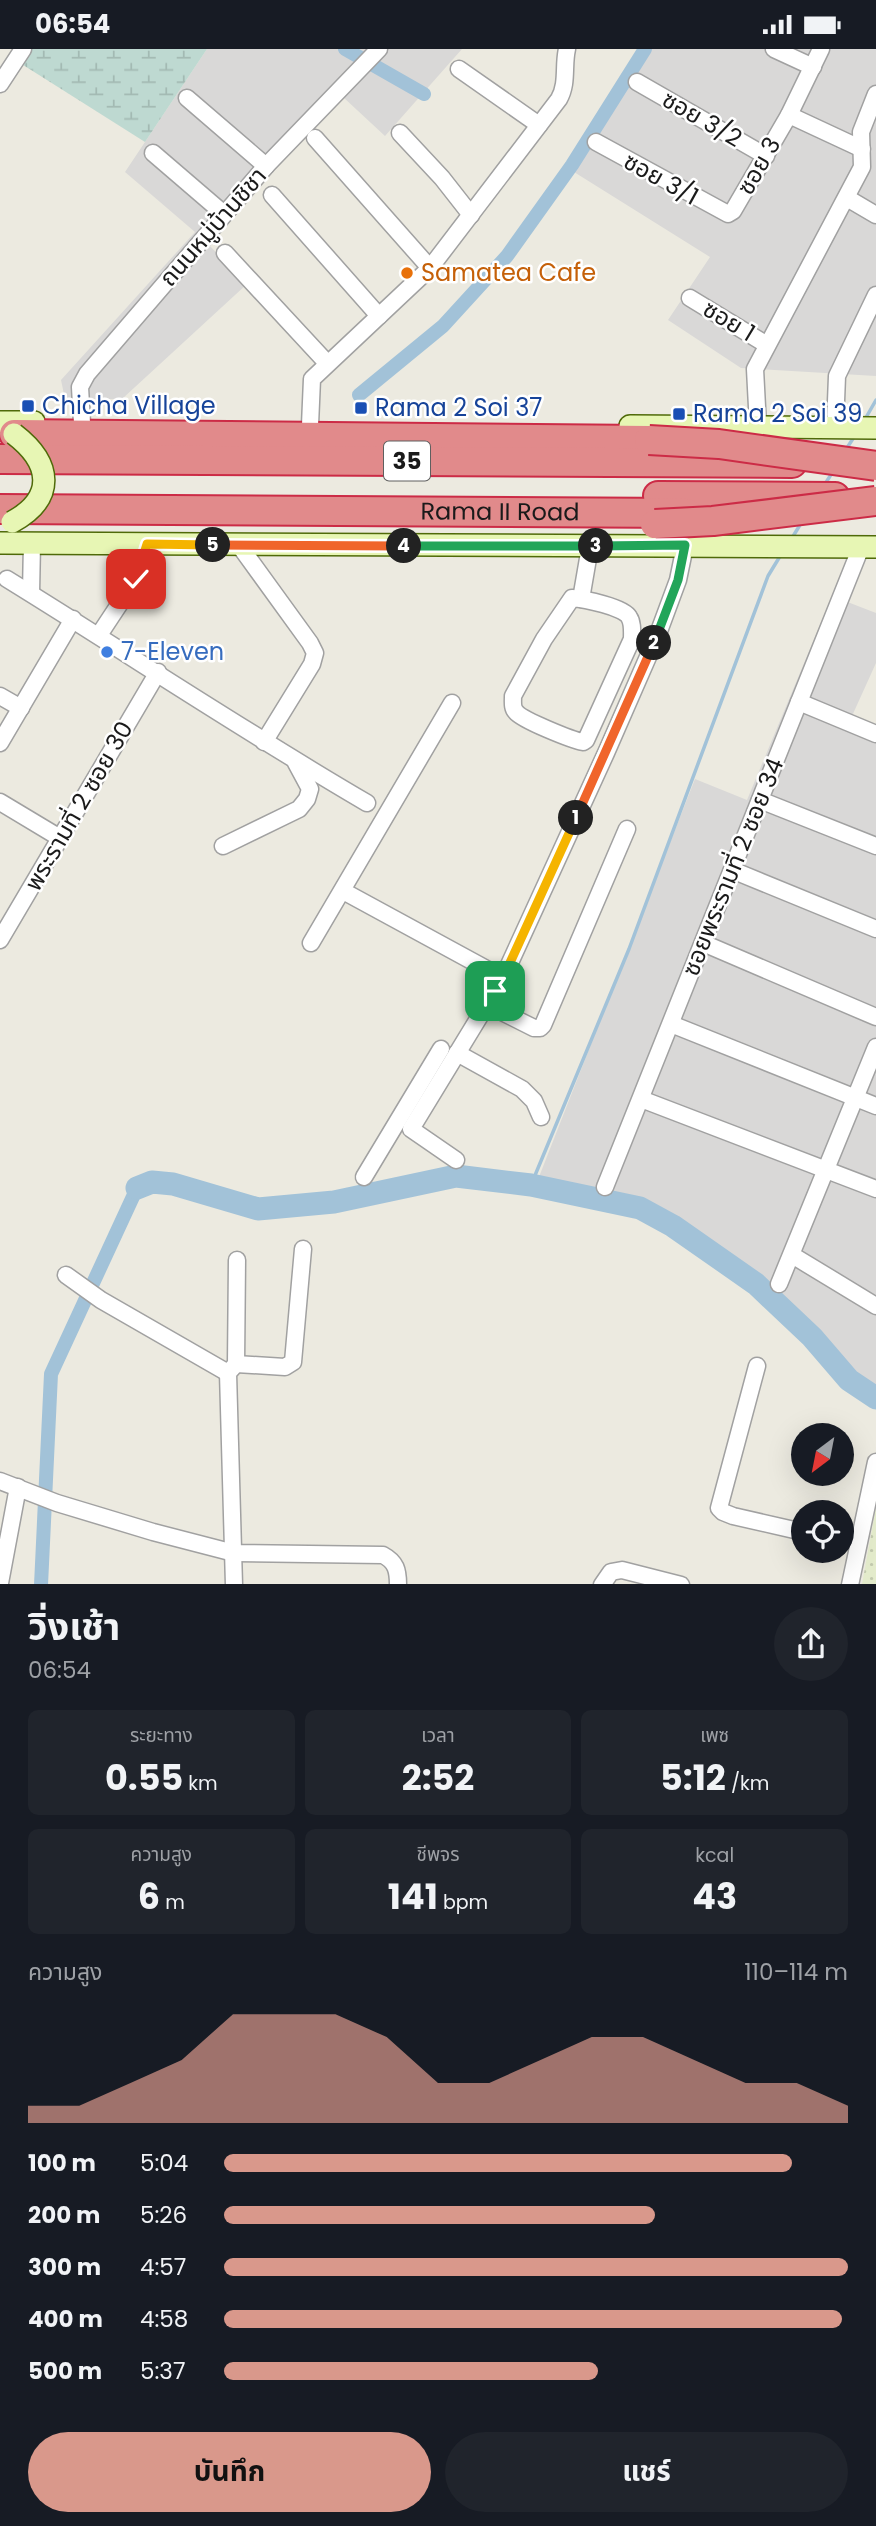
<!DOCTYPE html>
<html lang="th">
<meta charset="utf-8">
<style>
body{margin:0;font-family:Poppins,"Noto Sans Thai",sans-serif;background:#20242c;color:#f1f3f6;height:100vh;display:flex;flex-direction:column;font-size:26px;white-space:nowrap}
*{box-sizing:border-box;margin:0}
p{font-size:23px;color:#9ea1a6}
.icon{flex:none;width:38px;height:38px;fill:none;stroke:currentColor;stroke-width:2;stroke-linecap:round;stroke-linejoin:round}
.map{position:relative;height:1535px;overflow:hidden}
.sheet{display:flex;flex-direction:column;background:#171b24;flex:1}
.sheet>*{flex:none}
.needle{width:46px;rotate:212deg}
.tools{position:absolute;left:791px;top:1374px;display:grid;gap:14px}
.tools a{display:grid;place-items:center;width:63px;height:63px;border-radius:50%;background:#171b24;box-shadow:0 7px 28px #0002;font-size:35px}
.pin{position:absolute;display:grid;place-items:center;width:60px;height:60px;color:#fff;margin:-30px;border-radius:14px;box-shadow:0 4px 10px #0006}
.km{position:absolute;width:35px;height:35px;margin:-18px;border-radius:50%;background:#222;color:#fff;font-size:19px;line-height:35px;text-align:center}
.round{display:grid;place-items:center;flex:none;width:74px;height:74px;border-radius:37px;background:#20242c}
.head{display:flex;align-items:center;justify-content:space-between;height:119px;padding:0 28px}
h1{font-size:38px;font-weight:700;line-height:52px}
.figures{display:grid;grid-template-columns:repeat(3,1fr);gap:10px;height:119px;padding:7px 28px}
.figures div{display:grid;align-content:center;border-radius:10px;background:#20242c;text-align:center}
.figures b{font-size:35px;font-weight:700}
.figures small{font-size:19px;font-weight:400}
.figures p{font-size:19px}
.chart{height:196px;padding:14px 28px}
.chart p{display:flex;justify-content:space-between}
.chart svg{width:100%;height:126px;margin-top:7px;fill:#d9988b;opacity:.7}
.primary-button{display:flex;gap:14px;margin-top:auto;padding:14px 28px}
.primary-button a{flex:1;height:80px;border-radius:42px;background:#d9988b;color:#111;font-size:28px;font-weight:700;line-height:80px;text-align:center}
.primary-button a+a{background:#20242c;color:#f1f3f6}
ul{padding:0 28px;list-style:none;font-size:23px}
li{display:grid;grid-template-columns:112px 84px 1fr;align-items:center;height:52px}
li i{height:18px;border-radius:9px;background:#d9988b}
.status{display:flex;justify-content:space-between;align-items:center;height:49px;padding:0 35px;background:#171b24;direction:ltr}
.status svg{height:19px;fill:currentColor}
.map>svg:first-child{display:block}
</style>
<div class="status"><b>06:54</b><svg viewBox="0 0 49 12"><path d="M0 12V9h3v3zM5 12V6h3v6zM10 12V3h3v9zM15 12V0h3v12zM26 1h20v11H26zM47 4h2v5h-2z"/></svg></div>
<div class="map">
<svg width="876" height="1536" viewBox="0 0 876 1536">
<defs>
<pattern id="farmland-dots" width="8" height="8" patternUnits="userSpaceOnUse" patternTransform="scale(1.75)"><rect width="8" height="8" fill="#e3ebcb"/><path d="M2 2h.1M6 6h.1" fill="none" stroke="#c2c9ae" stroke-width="1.8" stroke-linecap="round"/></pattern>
<pattern id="wetland-marsh" width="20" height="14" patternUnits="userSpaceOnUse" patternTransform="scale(1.75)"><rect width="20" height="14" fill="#bed9d1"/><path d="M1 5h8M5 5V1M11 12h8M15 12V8" fill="none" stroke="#a3bab3"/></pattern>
</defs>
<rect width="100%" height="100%" fill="#eceae0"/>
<g fill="#d9d8d7">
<polygon points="207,0 462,0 385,87 343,48 207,194 247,235 122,350 65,350 61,331 195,183 125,123"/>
<polygon points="644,0 876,0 876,327 741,319 668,271 710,208 574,123"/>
<polygon points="832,547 876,564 876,614 852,667 876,678 876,1341 851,1325 829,1300 764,1234 646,1158 625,1149 537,1133 695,730 747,751"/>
</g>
<polygon fill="url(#farmland-dots)" points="876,1459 876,1535 862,1535"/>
<polygon fill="url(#wetland-marsh)" points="29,0 207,0 145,93 20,14"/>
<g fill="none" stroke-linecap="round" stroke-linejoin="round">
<g stroke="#a2c2d8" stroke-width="3.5">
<polyline points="864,372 876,351"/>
<polyline points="845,402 854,388"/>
<polyline points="823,438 834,421"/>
<polyline points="792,489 803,471"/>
<polyline points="531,1136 629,900 768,527 782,504"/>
</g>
<g stroke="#a2c2d8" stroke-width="14">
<polyline points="345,0 424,45"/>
<polyline points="359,346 443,277 507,207 572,116 645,0"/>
<polyline points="41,1536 51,1325 137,1139"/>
</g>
<polyline stroke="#a2c2d8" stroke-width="23" points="137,1139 152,1133 173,1135 258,1160 334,1153 456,1127 531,1136 640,1159 673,1177 756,1235 812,1288 849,1331 876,1349"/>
<g stroke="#a1a1a1" stroke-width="19">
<g id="street">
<polyline points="774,0 813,18"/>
<polyline points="459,20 539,76"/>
<polyline points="637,33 766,107"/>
<polyline points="0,35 23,0"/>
<polyline points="187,49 266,117"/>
<polyline points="789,66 862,100"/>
<polyline points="400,84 442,129 471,166"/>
<polyline points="315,89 430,219"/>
<polyline points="596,93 728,165 733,162 789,66 821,0"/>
<polyline points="153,104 224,165"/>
<polyline points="272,146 379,267"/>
<polyline points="847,149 876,166"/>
<polyline points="225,204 327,314"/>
<polyline points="690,249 767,296"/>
<polyline points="82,374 80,338 87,325 266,117 379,0"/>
<path d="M310,376L312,330L430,219L559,50C568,34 563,17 567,0"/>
<polyline points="758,377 755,320 862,118 861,83 876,45"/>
<polyline points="835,378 837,327 876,246"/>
<polyline points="239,496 310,594 315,604 312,615 264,693"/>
<path d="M7,530C127,604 245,683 367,754"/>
<polyline points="31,544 32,494"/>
<path d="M572,549C584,550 624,558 629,568C633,574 632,583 632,590L586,691L583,693C572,691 522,671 516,663C512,659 513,653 513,647L544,590Z"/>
<polyline points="581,550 590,498"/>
<polyline points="99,586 136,530 147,495"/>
<polyline points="0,647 21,659"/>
<polyline points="799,653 876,685"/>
<polyline points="0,694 73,570"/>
<polyline points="760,751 876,797"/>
<polyline points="0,753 60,789"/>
<polyline points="223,797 299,760 307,750 310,740 296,714"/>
<polyline points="732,821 876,880"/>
<polyline points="343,842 503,929"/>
<polyline points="0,891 158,623"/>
<polyline points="311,894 452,654"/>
<polyline points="703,894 876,968"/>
<polyline points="486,955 534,979 540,979 543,976 627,780"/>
<polyline points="671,975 876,1057"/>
<polyline points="457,1004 522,1040 534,1052 541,1068"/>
<polyline points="641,1050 876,1140"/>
<polyline points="456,1111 411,1080 503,929 606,704 658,585 678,531 685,497"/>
<polyline points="364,1128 441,1000"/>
<polyline points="605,1138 861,498"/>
<polyline points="792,1206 876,1257"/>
<polyline points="66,1226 101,1251 228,1324"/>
<polyline points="779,1235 876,998"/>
<polyline points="236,1315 285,1318 293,1313 303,1200"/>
<polyline points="757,1317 719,1459 723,1463 733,1467 803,1483"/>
<path d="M0,1432L57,1454L153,1483L234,1504L383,1506C396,1513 398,1521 398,1536"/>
<polyline points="0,1534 18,1438"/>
<polyline points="234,1536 228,1324 236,1315 237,1211"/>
<polyline points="602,1536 611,1523 622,1521 681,1536"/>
<polyline points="850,1536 876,1413"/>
</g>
</g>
<g stroke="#4f6a09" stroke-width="24">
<g id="secondary">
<polyline points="0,373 34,373"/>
<polyline points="630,377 876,379"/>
<polyline points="0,494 876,498"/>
</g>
</g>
<g stroke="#cc2b46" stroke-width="32">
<g id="highway">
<polyline points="14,385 649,391"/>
<polyline points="0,410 792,414"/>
<polyline points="658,447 835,448"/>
<path id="s1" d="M0,460L687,464"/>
</g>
</g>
<use href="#street" stroke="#fff" stroke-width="16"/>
<use href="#secondary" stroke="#e7f6b4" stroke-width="21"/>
<use href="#highway" stroke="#e18a8b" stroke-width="28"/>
<g stroke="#4f6a09" stroke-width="24" stroke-linecap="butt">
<path id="secondary-bridge" d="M12,473C56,449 52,414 14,385"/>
</g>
<g stroke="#cc2b46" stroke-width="32" stroke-linecap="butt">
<g id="highway-bridge">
<polyline points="649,391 719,395 876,417"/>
<polyline points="655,475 713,472 876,452"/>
</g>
</g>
<use href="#secondary-bridge" stroke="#e7f6b4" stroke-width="21"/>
<use href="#highway-bridge" stroke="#e18a8b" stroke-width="28"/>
</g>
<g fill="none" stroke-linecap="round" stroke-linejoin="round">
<g stroke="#fff" stroke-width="14">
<polyline id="split-1" points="495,942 503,929 576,769"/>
</g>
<g stroke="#fff" stroke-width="14">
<polyline id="split-2" points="576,769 654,594"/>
</g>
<g stroke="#fff" stroke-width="14">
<polyline id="split-3" points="596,497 685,496 678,531 654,594"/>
</g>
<g stroke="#fff" stroke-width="14">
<polyline id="split-4" points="404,497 596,497"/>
</g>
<g stroke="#fff" stroke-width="14">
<polyline id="split-5" points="213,496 404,497"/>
</g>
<g stroke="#fff" stroke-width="14">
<polyline id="split-6" points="136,530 147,495 213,496"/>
</g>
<use href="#split-1" stroke="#f5b400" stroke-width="9"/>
<use href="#split-2" stroke="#f0652b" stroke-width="9"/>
<use href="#split-3" stroke="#22a559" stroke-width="9"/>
<use href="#split-4" stroke="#22a559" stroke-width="9"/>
<use href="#split-5" stroke="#f0652b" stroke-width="9"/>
<use href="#split-6" stroke="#f5b400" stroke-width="9"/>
</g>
<circle fill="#e8710a" stroke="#fff" stroke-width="2.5" cx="407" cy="224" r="7"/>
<g fill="#1a4fb4" stroke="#fff" stroke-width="2.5">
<rect x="21" y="350" width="14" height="14" rx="3.5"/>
<rect x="354" y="352" width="14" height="14" rx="3.5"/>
<rect x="672" y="358" width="14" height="14" rx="3.5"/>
</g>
<circle fill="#3f7fe0" stroke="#fff" stroke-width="2.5" cx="107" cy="603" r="7"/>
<g text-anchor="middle" stroke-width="5" stroke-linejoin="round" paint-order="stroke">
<rect fill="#fff" stroke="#5f5f5f" stroke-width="2" x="384" y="392.5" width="46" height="39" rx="5"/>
<g font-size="23" font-weight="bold" fill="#1a1a1a">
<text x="407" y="420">35</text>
</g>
<g font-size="24" fill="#1a1a1a" stroke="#fff">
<text transform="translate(702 70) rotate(30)" y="8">ซอย 3/2</text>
<text transform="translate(759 117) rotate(-60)" y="8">ซอย 3</text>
<text transform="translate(661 130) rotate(29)" y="8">ซอย 3/1</text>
<text transform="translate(213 178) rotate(-49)" y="8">ถนนหมู่บ้านชิชา</text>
<text transform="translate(729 272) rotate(31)" y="8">ซอย 1</text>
<text dy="8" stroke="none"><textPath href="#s1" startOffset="500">Rama II Road</textPath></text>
<text transform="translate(79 757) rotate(-60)" y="8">พระรามที่ 2 ซอย 30</text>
<text transform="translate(733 818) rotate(-68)" y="8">ซอยพระรามที่ 2 ซอย 34</text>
</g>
<g font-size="24" fill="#c56008" stroke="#fff" text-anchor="start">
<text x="421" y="232">Samatea Cafe</text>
</g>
<g font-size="24" fill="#164399" stroke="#fff" text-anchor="start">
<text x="42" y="365">Chicha Village</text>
<text x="375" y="367">Rama 2 Soi 37</text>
<text x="693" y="373">Rama 2 Soi 39</text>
</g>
<g font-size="24" fill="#366cbe" stroke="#fff" text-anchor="start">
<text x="121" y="611">7-Eleven</text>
</g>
</g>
</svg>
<div class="tools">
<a><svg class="needle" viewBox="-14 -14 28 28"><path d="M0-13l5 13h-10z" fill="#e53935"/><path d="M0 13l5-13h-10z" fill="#9ea1a6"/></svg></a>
<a><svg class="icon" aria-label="locate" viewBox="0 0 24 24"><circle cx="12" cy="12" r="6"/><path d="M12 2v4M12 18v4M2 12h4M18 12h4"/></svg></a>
</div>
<div class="pin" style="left:495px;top:942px;background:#1e9e55"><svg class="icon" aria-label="arrive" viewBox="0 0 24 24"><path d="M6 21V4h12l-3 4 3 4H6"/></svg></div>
<div class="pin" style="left:136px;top:530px;background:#d93025"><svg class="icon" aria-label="check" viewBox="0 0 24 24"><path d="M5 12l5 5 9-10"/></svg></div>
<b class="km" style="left:576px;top:769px">1</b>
<b class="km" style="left:654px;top:594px">2</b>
<b class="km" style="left:596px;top:497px">3</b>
<b class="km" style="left:404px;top:497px">4</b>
<b class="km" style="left:213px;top:496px">5</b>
</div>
<section class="sheet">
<div class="head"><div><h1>วิ่งเช้า</h1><p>06:54</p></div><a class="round"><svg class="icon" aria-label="share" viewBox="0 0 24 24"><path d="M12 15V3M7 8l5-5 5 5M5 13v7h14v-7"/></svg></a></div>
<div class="figures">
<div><p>ระยะทาง</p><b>0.55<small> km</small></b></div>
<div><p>เวลา</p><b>2:52</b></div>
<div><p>เพซ</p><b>5:12<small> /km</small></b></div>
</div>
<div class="figures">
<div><p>ความสูง</p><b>6<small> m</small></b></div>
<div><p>ชีพจร</p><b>141<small> bpm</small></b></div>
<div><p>kcal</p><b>43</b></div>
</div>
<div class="chart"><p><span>ความสูง</span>110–114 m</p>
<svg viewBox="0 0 160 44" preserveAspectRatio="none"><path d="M0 44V38L10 38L20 30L30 22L40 6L50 6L60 6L70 14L80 30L90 30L100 22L110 14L120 14L130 22L140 30L150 30L160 38V44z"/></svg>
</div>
<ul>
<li><b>100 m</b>5:04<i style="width:91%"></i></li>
<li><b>200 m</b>5:26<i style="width:69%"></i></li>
<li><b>300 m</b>4:57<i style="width:100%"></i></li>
<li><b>400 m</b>4:58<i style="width:99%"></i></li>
<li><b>500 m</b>5:37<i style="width:60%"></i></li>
</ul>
<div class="primary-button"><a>บันทึก</a><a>แชร์</a></div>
</section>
